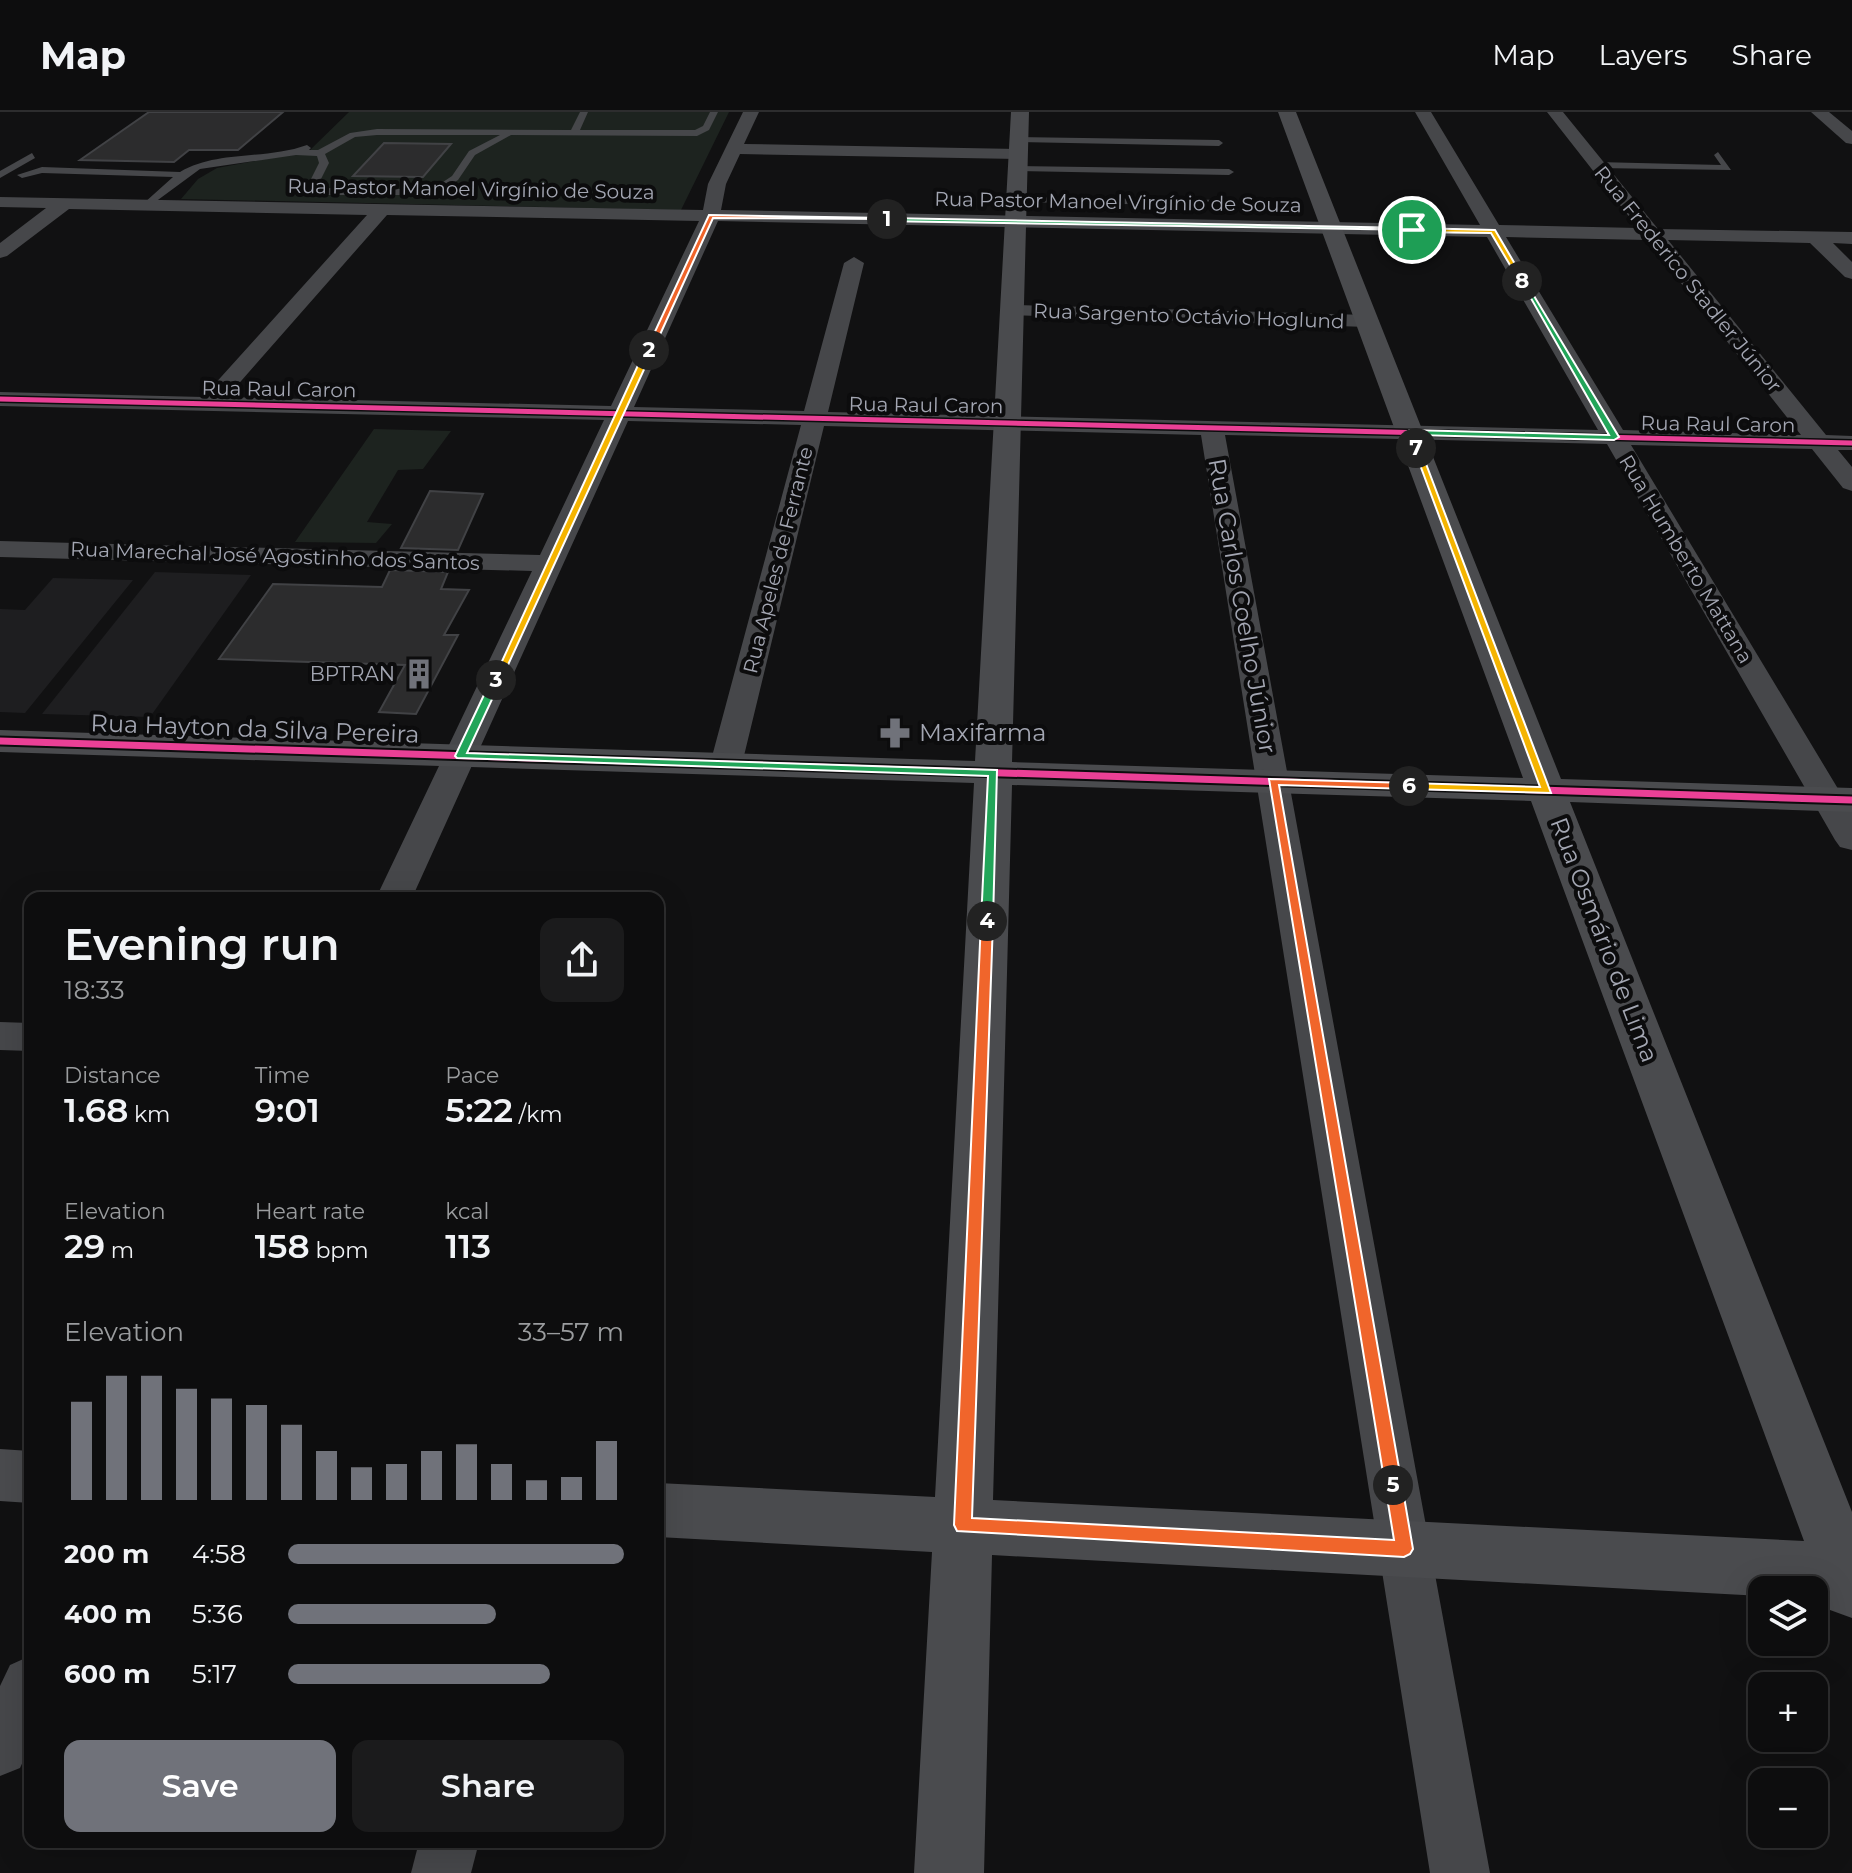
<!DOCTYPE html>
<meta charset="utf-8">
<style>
body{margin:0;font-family:Montserrat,sans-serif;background:#1b1b1c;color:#f1f3f6;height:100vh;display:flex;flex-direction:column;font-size:30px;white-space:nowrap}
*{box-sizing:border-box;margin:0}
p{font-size:26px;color:#9a9c9e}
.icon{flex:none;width:44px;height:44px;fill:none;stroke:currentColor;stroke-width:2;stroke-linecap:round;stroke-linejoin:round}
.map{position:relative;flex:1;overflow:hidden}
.drawer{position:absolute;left:24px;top:780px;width:640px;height:956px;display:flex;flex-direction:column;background:#0d0d0e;border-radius:16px;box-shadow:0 8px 32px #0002,0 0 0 2px #2d2d2e}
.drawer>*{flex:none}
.controls{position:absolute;left:1748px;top:1464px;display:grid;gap:16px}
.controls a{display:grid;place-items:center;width:80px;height:80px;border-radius:16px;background:#0d0d0e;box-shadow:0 8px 32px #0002,0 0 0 2px #2d2d2e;font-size:40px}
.pin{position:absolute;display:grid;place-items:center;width:68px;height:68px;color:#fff;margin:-34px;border:4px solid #fff;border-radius:50%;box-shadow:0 2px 8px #0007}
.km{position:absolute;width:40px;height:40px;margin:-20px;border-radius:50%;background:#222;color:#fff;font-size:22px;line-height:40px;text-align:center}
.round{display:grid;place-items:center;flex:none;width:84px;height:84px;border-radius:16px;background:#1b1b1c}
.head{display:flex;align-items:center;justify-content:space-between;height:136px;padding:0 40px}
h1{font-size:44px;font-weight:600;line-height:60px}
.metrics{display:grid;grid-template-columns:repeat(3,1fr);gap:12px;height:136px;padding:8px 40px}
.metrics div{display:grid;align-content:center}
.metrics b{font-size:34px;font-weight:600}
.metrics small{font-size:22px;font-weight:400}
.metrics p{font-size:22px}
.chart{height:224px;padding:16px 40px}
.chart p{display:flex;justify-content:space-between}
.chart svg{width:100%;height:144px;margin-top:8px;stroke:#70727a;stroke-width:6}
.primary-button{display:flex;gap:16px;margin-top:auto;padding:16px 40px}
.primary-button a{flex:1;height:92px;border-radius:16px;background:#70727a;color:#fff;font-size:32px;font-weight:600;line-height:92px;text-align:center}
.primary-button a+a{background:#1b1b1c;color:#f1f3f6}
ul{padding:0 40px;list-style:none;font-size:26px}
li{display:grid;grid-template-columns:128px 96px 1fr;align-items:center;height:60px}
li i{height:20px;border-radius:10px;background:#70727a}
header{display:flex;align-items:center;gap:48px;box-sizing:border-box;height:112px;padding:0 40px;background:#0d0d0e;border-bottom:2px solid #2d2d2e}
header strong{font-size:38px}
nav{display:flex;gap:44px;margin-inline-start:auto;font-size:28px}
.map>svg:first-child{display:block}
</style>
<header>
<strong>Map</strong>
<nav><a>Map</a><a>Layers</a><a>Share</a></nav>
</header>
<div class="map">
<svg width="1852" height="1761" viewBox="0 0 1852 1761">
<rect width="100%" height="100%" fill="#111112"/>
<g fill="#1e1e20">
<polygon points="155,460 251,463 150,605 42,602"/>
<polygon points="53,466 133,468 25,601 0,600 0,497 25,498"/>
</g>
<g fill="#1d231f">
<polygon points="349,0 729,0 681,98 181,87 198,67 217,56 309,39"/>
<polygon points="374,317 451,319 423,357 398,358 367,410 392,412 376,431 295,430"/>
</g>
<g fill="#2c2c2d" stroke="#414245" stroke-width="2">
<polygon points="149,0 283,0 238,38 189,38 174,50 80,48"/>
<polygon points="384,31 451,32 423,65 353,64"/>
<polygon points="430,379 483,382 458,438 401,436"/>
<polygon points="390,458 448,460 441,477 469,478 444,523 458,523 416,602 379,600 405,553 219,547 273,472 382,475"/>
</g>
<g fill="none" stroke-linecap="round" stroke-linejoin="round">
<g fill="#46474a" fill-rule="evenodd">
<path d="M580,0H588L580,18H695L703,14L710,0H718L709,18L697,24L511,23L475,43L458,68L449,74L400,83H322L314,78L311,67L319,51L317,44L296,43L200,57L147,96L144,91L173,65L42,61L22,66L17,63L42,55L180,60C218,38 266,48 307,33L311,36L309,38H318L350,21L377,17L571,18ZM377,23H500L469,39L452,64L443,70L400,77L323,76L321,67L329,51L325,42L355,25Z"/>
<polygon points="1016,25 1219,28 1223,31 1219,34 1019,30"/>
<polygon points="1718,40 1731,58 1597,56 1592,53 1597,50 1721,53 1714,43"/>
<polygon points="32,41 35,46 0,66 0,59"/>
<polygon points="1015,54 1229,57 1234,60 1229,63 1018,59"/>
<polygon points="1016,85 1229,88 1234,91 1229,94 1013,90"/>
</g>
<g fill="#46474a" fill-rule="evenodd">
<path d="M743,0H759L744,32L1018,37L1026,42L1018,47L740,42L726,72L721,98L1480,113L1415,0H1431L1499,113L1638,116L1547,0H1563L1658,117L1852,120V132L1833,131L1852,150V167L1845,165L1810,131L1668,128L1826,323L1852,324V338H1838L1852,355V379L1843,376L1812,337L1631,333L1852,700V738L1840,735L1835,728L1607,332L1225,323L1490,1761H1430L1201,323L824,314L742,652L737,659L726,662L715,659L710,652L801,313L628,309L412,786H376L532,459L0,445V429L540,443L604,308L0,294V280L203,285L367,103L69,97L7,144L0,146V131L46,96L0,95V85L703,98L708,72ZM387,103L699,109L611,294L227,285ZM718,109L1487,125L1598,318L828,300L864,151L854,145L844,151L804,299L634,295ZM1506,125L1647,128L1801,323L1623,318Z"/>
<polygon points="1811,0 1829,0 1852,19 1852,32 1846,31"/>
<polygon points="1012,193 1367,203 1378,209 1367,215 1005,203 1002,199"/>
<polygon points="0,910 30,911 30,939 0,938"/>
<polygon points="30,1544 30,1634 20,1656 0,1664 0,1574 10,1553"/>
<polygon points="419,1730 479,1730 471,1761 411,1761"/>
</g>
<g fill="#4a4b4e" fill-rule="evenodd">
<path d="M1011,0H1029L1012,650L1523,666L1278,0H1296L1561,667L1852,676V700L1570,690L1852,1400V1506L1830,1498L1826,1487H1814V1478H1762V1484L992,1443L984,1761H914L932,1440L658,1425V1371L935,1385L974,671L0,640V618L975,649ZM1012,673L1531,689L1804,1429L993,1388Z"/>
<polygon points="0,1337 30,1339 30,1391 0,1389"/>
</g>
<g stroke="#0c0c0d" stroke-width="8">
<polyline id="cycleway-far1" points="0,287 1852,331"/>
</g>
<g stroke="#0c0c0d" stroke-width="11">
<polyline id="cycleway" points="0,629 1852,688"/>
</g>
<use href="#cycleway-far1" stroke="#ea4096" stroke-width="5"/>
<use href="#cycleway" stroke="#ea4096" stroke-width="7"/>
</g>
<polygon fill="#22a559" stroke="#fff" stroke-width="2" points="887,106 1412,116 1415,118 884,109"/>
<polygon fill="#f0652b" stroke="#fff" stroke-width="2" points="709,103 887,106 890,107 713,106 653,238 646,239"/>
<polygon fill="#f5b400" stroke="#fff" stroke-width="2" points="649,236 653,238 501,568 492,571 645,238"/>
<polygon fill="#22a559" stroke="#fff" stroke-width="2" points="492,566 501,568 467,641 997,658 993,809 987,813 981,809 988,664 457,646 455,644"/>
<polygon fill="#f0652b" stroke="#fff" stroke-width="2" points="987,805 993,809 972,1406 1394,1428 1385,1373 1393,1366 1402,1373 1413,1437 1410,1442 1404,1445 957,1419 954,1413 981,809"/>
<polygon fill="#f0652b" stroke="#fff" stroke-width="2" points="1269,667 1409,671 1415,674 1409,677 1279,673 1402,1373 1393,1381 1385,1373"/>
<polygon fill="#f5b400" stroke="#fff" stroke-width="2" points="1413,334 1420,336 1551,681 1409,677 1404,674 1409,671 1540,675"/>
<polygon fill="#22a559" stroke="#fff" stroke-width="2" points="1520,167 1525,169 1619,325 1614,328 1415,323 1420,336 1413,338 1406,320 1410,318 1609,323"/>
<polygon fill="#f5b400" stroke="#fff" stroke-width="2" points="1410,116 1495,118 1525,169 1520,170 1491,121 1412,120"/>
<defs>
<g id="building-bare" transform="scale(2.4)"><path d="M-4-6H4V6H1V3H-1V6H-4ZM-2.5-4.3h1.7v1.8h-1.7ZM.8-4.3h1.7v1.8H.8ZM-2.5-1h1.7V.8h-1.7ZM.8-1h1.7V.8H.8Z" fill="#70727a" stroke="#0c0c0d" stroke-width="2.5" paint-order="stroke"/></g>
<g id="pharmacy-bare" transform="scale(2.4)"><path d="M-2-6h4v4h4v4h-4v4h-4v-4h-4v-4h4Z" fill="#70727a" stroke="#0c0c0d" stroke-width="2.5" paint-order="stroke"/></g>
</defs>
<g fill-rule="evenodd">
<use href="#building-bare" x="419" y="562"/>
<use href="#pharmacy-bare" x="895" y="621"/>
</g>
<g text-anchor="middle" stroke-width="8" stroke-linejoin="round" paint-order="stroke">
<g font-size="20" fill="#a3a6b2" stroke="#0c0c0d">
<text transform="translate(471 77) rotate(1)" y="7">Rua Pastor Manoel Virgínio de Souza</text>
<text transform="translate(1118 90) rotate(1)" y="7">Rua Pastor Manoel Virgínio de Souza</text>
<text transform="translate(1688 167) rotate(51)" y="7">Rua Frederico Stadler Júnior</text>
<text transform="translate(1189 204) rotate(2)" y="7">Rua Sargento Octávio Hoglund</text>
<text transform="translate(279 277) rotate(1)" y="7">Rua Raul Caron</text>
<text transform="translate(926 293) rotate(1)" y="7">Rua Raul Caron</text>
<text transform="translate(1718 312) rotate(1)" y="7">Rua Raul Caron</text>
<text transform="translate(275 444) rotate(2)" y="7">Rua Marechal José Agostinho dos Santos</text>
<text transform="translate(1686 447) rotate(59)" y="7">Rua Humberto Mattana</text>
<text transform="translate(778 448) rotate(-76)" y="7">Rua Apeles de Ferrante</text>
</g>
<g font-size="20" fill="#a3a6b2" stroke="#0c0c0d" text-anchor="end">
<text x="395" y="569">BPTRAN</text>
</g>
<g font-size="24" fill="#a3a6b2" stroke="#0c0c0d">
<text transform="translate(1242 494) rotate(80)" y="8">Rua Carlos Coelho Júnior</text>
<text transform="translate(255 617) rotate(2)" y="8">Rua Hayton da Silva Pereira</text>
<text transform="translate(1604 828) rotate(69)" y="8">Rua Osmário de Lima</text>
</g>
<g font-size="24" fill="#a3a6b2" stroke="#0c0c0d" text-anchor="start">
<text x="919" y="629">Maxifarma</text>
</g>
</g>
</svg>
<div class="controls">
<a><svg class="icon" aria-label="layers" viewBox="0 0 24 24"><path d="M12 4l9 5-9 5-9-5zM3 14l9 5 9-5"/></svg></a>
<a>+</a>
<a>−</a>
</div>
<div class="pin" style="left:1412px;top:118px;background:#1e9e55"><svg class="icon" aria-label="arrive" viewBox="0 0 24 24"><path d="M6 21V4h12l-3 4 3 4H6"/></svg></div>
<b class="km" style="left:887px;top:107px">1</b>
<b class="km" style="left:649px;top:238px">2</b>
<b class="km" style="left:496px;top:568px">3</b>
<b class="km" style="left:987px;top:809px">4</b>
<b class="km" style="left:1393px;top:1373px">5</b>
<b class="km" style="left:1409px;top:674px">6</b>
<b class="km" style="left:1416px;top:336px">7</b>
<b class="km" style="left:1522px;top:169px">8</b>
<section class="drawer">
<div class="head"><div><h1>Evening run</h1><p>18:33</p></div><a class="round"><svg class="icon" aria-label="share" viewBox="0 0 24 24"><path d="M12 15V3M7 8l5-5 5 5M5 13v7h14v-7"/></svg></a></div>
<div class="metrics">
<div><p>Distance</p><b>1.68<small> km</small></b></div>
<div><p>Time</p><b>9:01</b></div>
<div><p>Pace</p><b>5:22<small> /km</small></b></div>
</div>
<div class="metrics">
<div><p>Elevation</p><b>29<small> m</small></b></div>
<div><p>Heart rate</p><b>158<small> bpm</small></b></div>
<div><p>kcal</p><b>113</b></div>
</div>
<div class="chart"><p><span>Elevation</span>33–57 m</p>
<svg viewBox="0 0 160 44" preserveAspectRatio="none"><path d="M5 44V14M15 44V6M25 44V6M35 44V10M45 44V13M55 44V15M65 44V21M75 44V29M85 44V34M95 44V33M105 44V29M115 44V27M125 44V33M135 44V38M145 44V37M155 44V26"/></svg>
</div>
<ul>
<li><b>200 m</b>4:58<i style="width:100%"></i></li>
<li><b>400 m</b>5:36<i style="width:62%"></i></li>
<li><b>600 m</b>5:17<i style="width:78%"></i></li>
</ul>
<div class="primary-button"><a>Save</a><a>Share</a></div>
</section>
</div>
